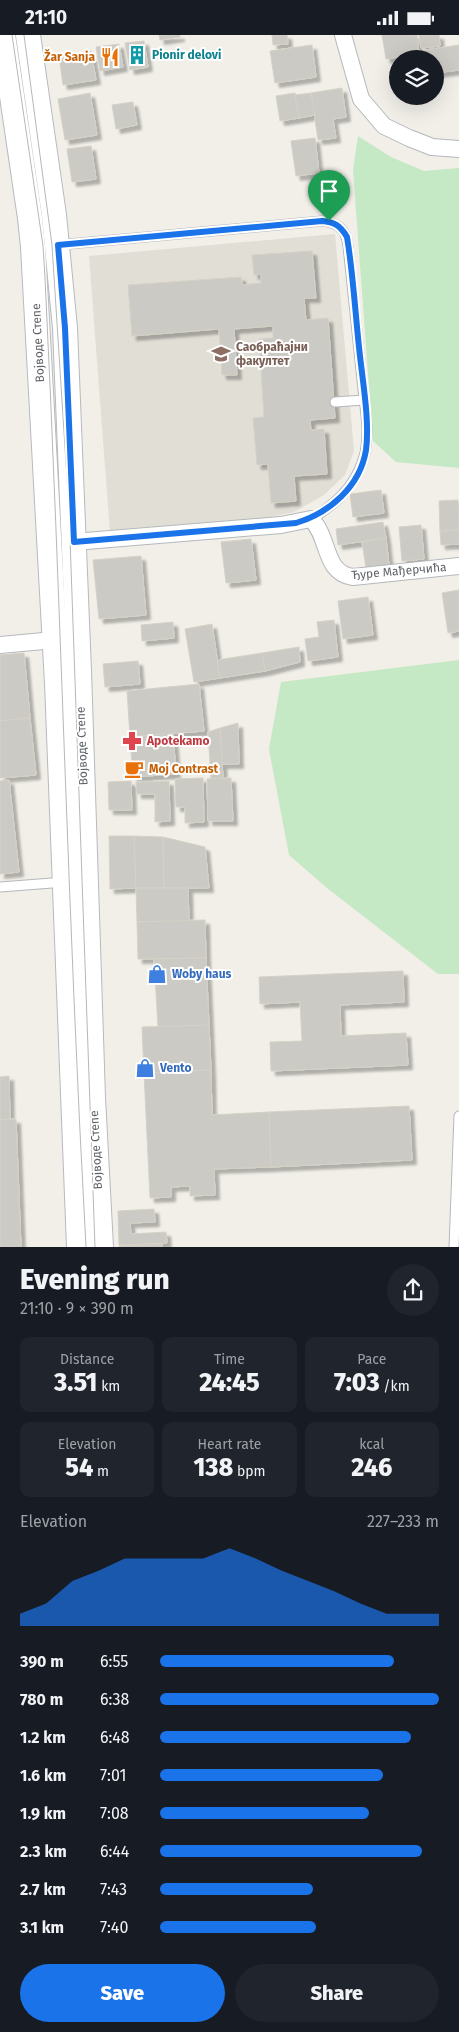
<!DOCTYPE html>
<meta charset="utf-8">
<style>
body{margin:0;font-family:"Fira Sans",sans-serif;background:#20242c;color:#f1f3f6;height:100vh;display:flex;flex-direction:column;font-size:19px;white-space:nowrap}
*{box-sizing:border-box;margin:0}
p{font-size:16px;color:#9ea1a6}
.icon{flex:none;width:28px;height:28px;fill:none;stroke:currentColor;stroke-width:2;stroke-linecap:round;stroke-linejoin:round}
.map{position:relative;height:1212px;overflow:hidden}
.drawer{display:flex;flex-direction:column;background:#171b24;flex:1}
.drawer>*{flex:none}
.fabs{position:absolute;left:389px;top:15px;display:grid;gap:10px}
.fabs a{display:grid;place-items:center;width:55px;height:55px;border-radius:50%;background:#171b24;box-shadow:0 5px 20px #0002;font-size:25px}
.pin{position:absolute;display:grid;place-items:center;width:42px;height:42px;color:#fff;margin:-51px -21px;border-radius:50% 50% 50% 0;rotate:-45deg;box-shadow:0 0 5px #0007}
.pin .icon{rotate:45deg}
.round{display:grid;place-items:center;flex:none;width:52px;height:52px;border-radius:26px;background:#20242c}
.summary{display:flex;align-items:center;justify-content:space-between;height:85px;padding:0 20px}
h1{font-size:28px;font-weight:800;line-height:38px}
.stats{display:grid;grid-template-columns:repeat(3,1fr);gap:8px;height:85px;padding:5px 20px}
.stats div{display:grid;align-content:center;border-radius:10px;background:#20242c;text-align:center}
.stats b{font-size:25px;font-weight:800}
.stats small{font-size:14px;font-weight:400}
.stats p{font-size:14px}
.chart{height:140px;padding:10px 20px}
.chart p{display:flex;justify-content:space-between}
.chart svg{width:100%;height:90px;margin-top:5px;fill:#1a73e8;opacity:.7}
.button{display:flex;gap:10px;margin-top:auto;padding:10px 20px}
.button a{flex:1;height:58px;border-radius:30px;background:#1a73e8;color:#fff;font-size:20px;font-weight:800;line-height:58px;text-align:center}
.button a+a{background:#20242c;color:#f1f3f6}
ul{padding:0 20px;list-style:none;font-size:16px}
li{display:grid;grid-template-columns:80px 60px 1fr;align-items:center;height:38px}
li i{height:12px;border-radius:6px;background:#1a73e8}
.status{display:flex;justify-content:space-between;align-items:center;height:35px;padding:0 25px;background:#171b24;direction:ltr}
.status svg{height:14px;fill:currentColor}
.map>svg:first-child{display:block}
</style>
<div class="status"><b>21:10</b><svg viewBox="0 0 49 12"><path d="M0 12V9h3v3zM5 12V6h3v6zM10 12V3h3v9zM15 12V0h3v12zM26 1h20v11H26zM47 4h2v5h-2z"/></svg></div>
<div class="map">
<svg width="459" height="1212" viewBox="0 0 459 1212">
<defs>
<filter id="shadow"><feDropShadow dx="4.5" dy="4.5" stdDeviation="1" flood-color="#0004"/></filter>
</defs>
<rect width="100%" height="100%" fill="#f1efe8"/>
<polygon fill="#e1ded6" points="335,199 354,416 345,440 324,460 294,477 266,483 110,497 89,221"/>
<g fill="#c5e8c5">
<polygon points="358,101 391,122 424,136 459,133 459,433 396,427 373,406 353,135"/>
<polygon points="459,625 459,939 438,939 327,853 289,820 269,714 281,647"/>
</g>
<g fill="#cccac5" stroke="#d6d1c6" filter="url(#shadow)">
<polygon points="159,0 180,0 180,2 160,5"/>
<polygon points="272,0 287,0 288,9 273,10"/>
<polygon points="382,0 417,0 419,18 386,24"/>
<polygon points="419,0 439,0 440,11 421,13"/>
<polygon points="144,6 148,32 130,35 125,8"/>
<polygon points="119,9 123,32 100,36 96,12"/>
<polygon points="312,10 316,42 275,48 270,16"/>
<polygon points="459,10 459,35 435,38 435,24 420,24 419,16"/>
<polygon points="91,16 96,45 63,50 59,21"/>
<polygon points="342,53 346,82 333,84 336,103 318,105 311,58"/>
<polygon points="90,58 97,100 65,105 58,64"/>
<polygon points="295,58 299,83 280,86 276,61"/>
<polygon points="311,58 315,80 299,83 295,60"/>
<polygon points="133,67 137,90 116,94 112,70"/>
<polygon points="315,103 319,138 296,141 291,106"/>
<polygon points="91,111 96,144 72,147 67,114"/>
<polygon points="312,216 316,263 304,263 306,285 328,283 335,383 310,385 311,395 324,394 327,439 294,441 296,466 271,468 268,429 257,430 253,383 264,382 259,304 273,303 273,291 234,294 237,340 222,340 219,294 132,301 128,250 241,242 242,250 261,248 261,239 254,240 252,220"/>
<polygon points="381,455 384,478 353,482 350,459"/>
<polygon points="458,465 459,495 440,496 439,466"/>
<polygon points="383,487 386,503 338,510 336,494"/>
<polygon points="421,490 424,524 402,526 399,492"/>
<polygon points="459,495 459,509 441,510 440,496"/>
<polygon points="386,503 389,530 366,533 362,507"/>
<polygon points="251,504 256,545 226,548 221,507"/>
<polygon points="141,521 146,580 99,584 93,525"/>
<polygon points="459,555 459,596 448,598 442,558"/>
<polygon points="368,562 373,600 343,604 338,566"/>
<polygon points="334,585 338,622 308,626 305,604 319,602 317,587"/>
<polygon points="173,587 174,603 142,606 141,590"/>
<polygon points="212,589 220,643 194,647 185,594"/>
<polygon points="299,612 300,627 265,636 262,618"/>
<polygon points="24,618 30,683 0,686 0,620"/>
<polygon points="262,618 265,636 220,643 217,625"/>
<polygon points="138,626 140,649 105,652 103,629"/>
<polygon points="199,649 204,696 130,702 127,656"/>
<polygon points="30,683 36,740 0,743 0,686"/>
<polygon points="238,688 239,729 222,729 220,693"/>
<polygon points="220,693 223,743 211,744 208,697"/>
<polygon points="173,698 176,739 133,742 130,702"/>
<polygon points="203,743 204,787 185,788 185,772 176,772 175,744"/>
<polygon points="231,743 233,786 208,786 207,744"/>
<polygon points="9,745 19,837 0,839 0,746"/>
<polygon points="131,746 132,775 109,775 108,747"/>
<polygon points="169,746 170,786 155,787 155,759 137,759 136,747"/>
<polygon points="109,801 134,801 136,853 110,854"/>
<polygon points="134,801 163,802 164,853 136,853"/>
<polygon points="163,802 205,812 209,853 164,853"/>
<polygon points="136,853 188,853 189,886 137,887"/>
<polygon points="205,885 206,923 138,924 137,887"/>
<polygon points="206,923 209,990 158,992 154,924"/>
<polygon points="403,936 404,967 340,970 341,1001 406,998 408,1030 271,1036 270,1007 302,1006 300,967 260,969 259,942"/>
<polygon points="209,990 211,1035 144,1038 142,992"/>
<polygon points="211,1035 212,1080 269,1077 271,1132 214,1134 215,1160 190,1161 190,1151 171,1152 171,1162 150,1163 144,1038"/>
<polygon points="9,1041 10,1084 0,1085 0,1042"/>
<polygon points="409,1071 412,1125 271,1132 269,1077"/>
<polygon points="16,1084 21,1212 0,1212 0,1085"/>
<polygon points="154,1174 155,1187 130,1188 131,1199 166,1197 167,1208 119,1210 118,1176"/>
<polygon points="162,1209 162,1212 119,1212 119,1211"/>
</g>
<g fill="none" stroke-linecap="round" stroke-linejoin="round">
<g stroke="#b5b8bc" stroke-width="11">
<g id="service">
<path d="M58,210L322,186C338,188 346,194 348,211C353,256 357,300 362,345C364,368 370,395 365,418C358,448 337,469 311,484"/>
<polyline points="335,367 364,365"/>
<polyline points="0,852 65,847"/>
<polyline points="454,1212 459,1081"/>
</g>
</g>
<g stroke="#b5b8bc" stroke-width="18">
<g id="minor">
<polyline points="343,0 361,64 384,91 409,103 432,112 459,114"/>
<path d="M74,507L281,490L311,484C330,502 323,538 353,542L459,531"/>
<polyline points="0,610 65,604"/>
</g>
</g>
<g stroke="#b6babf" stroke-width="26">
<g id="secondary">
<polyline points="3,0 30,183 33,212 57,648 79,1212"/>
<polyline points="28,0 54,180 65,293 79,636 93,1063 101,1212"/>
</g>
</g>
<use href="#service" stroke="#fff" stroke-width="9"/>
<use href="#minor" stroke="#fff" stroke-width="16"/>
<use href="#secondary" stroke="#fff" stroke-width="24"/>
<g stroke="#b6b7b8" stroke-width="1">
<path d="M12,0L43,211L45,243C61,566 68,889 86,1212"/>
<polyline points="24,0 52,210 69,475 95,1212"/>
</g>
</g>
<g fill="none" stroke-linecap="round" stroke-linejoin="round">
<g stroke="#fff" stroke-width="10">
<path id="route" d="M322,186C334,187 340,190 347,202C353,238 355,275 359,312C362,343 370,385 366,415C360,452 329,478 296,488L74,507L65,293L58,210Z"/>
</g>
<use href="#route" stroke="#1a73e8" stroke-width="6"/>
</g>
<defs>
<g id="building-bare" transform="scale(1.5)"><path d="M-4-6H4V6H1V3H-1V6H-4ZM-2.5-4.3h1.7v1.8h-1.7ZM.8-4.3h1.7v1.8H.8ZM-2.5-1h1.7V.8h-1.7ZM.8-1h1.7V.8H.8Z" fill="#0f9aa8" stroke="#fff" stroke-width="2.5" paint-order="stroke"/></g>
<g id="restaurant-bare" transform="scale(1.5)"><path d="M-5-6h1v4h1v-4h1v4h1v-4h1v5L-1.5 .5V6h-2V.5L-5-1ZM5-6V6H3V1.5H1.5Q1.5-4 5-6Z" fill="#e8710a" stroke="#fff" stroke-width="2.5" paint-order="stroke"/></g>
<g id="university-bare" transform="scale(1.5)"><path d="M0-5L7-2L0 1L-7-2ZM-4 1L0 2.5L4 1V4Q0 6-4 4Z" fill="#8d6e63" stroke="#fff" stroke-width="2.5" paint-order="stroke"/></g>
<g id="pharmacy-bare" transform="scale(1.5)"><path d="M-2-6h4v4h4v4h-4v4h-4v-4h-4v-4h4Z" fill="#e0444e" stroke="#fff" stroke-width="2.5" paint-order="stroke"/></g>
<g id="cafe-bare" transform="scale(1.5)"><path d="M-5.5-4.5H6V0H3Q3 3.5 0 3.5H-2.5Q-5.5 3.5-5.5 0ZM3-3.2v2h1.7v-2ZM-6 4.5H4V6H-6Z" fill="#e8710a" stroke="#fff" stroke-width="2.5" paint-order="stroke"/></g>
<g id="shop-bare" transform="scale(1.5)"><path d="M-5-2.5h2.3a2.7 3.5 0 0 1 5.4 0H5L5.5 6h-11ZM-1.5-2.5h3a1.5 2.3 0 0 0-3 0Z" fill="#3f7fe0" stroke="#fff" stroke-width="2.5" paint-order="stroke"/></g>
</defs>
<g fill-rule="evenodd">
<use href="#building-bare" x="137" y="20"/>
<use href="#restaurant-bare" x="110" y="22"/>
<use href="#university-bare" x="221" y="319"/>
<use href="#pharmacy-bare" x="132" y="706"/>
<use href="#cafe-bare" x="134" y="734"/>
<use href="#shop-bare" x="157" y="939"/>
<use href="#shop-bare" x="145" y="1033"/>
</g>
<g text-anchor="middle" stroke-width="4" stroke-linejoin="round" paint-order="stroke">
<g font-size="12" font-weight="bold" fill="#0d838f" stroke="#fff" text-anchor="start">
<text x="152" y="24">Pionir delovi</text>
</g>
<g font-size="12" font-weight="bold" fill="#c56008" stroke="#fff" text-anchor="end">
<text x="95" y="26">Žar Sanja</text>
<text x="149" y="738" text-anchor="start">Moj Contrast</text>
</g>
<g font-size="12" fill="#5f6368" stroke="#fff">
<text transform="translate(38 308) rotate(-93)" y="4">Војводе Степе</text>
<text transform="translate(399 536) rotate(-5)" y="4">Ђуре Мађерчића</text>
<text transform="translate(82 711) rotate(-92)" y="4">Војводе Степе</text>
<text transform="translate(96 1115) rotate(-93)" y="4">Војводе Степе</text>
</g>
<g font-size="12" font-weight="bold" fill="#785e54" stroke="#fff" text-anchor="start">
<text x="236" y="316">Саобраћајни<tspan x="236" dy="14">факултет</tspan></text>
</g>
<g font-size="12" font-weight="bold" fill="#be3a42" stroke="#fff" text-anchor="start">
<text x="147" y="710">Apotekamo</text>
</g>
<g font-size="12" font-weight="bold" fill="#366cbe" stroke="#fff" text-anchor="start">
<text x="172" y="943">Woby haus</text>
<text x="160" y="1037">Vento</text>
</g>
</g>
</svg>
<div class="fabs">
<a><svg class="icon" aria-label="layers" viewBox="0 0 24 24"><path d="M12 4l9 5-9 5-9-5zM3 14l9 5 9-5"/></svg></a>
</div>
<div class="pin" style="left:329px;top:186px;background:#1e9e55"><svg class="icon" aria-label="arrive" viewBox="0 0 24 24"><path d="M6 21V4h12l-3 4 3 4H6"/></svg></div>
</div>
<section class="drawer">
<div class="summary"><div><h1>Evening run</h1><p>21:10 · 9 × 390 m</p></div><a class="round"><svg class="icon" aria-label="share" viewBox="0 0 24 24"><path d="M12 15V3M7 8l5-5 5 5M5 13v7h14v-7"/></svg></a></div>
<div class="stats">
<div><p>Distance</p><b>3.51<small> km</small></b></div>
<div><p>Time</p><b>24:45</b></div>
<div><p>Pace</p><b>7:03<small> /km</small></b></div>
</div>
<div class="stats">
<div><p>Elevation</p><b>54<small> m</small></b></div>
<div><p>Heart rate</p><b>138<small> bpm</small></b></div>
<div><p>kcal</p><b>246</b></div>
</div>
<div class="chart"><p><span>Elevation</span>227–233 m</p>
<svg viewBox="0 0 160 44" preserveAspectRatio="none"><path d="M0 44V38L10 33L20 22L30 17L40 11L50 11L60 11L70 11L80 6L90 11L100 17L110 22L120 27L130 33L140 38L150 38L160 38V44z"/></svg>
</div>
<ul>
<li><b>390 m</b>6:55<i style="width:84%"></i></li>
<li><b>780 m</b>6:38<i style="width:100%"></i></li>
<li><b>1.2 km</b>6:48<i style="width:90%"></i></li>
<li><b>1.6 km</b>7:01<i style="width:80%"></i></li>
<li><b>1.9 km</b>7:08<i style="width:75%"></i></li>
<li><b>2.3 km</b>6:44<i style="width:94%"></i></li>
<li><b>2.7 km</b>7:43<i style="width:55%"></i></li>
<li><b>3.1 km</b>7:40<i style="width:56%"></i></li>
</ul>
<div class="button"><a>Save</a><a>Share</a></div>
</section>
